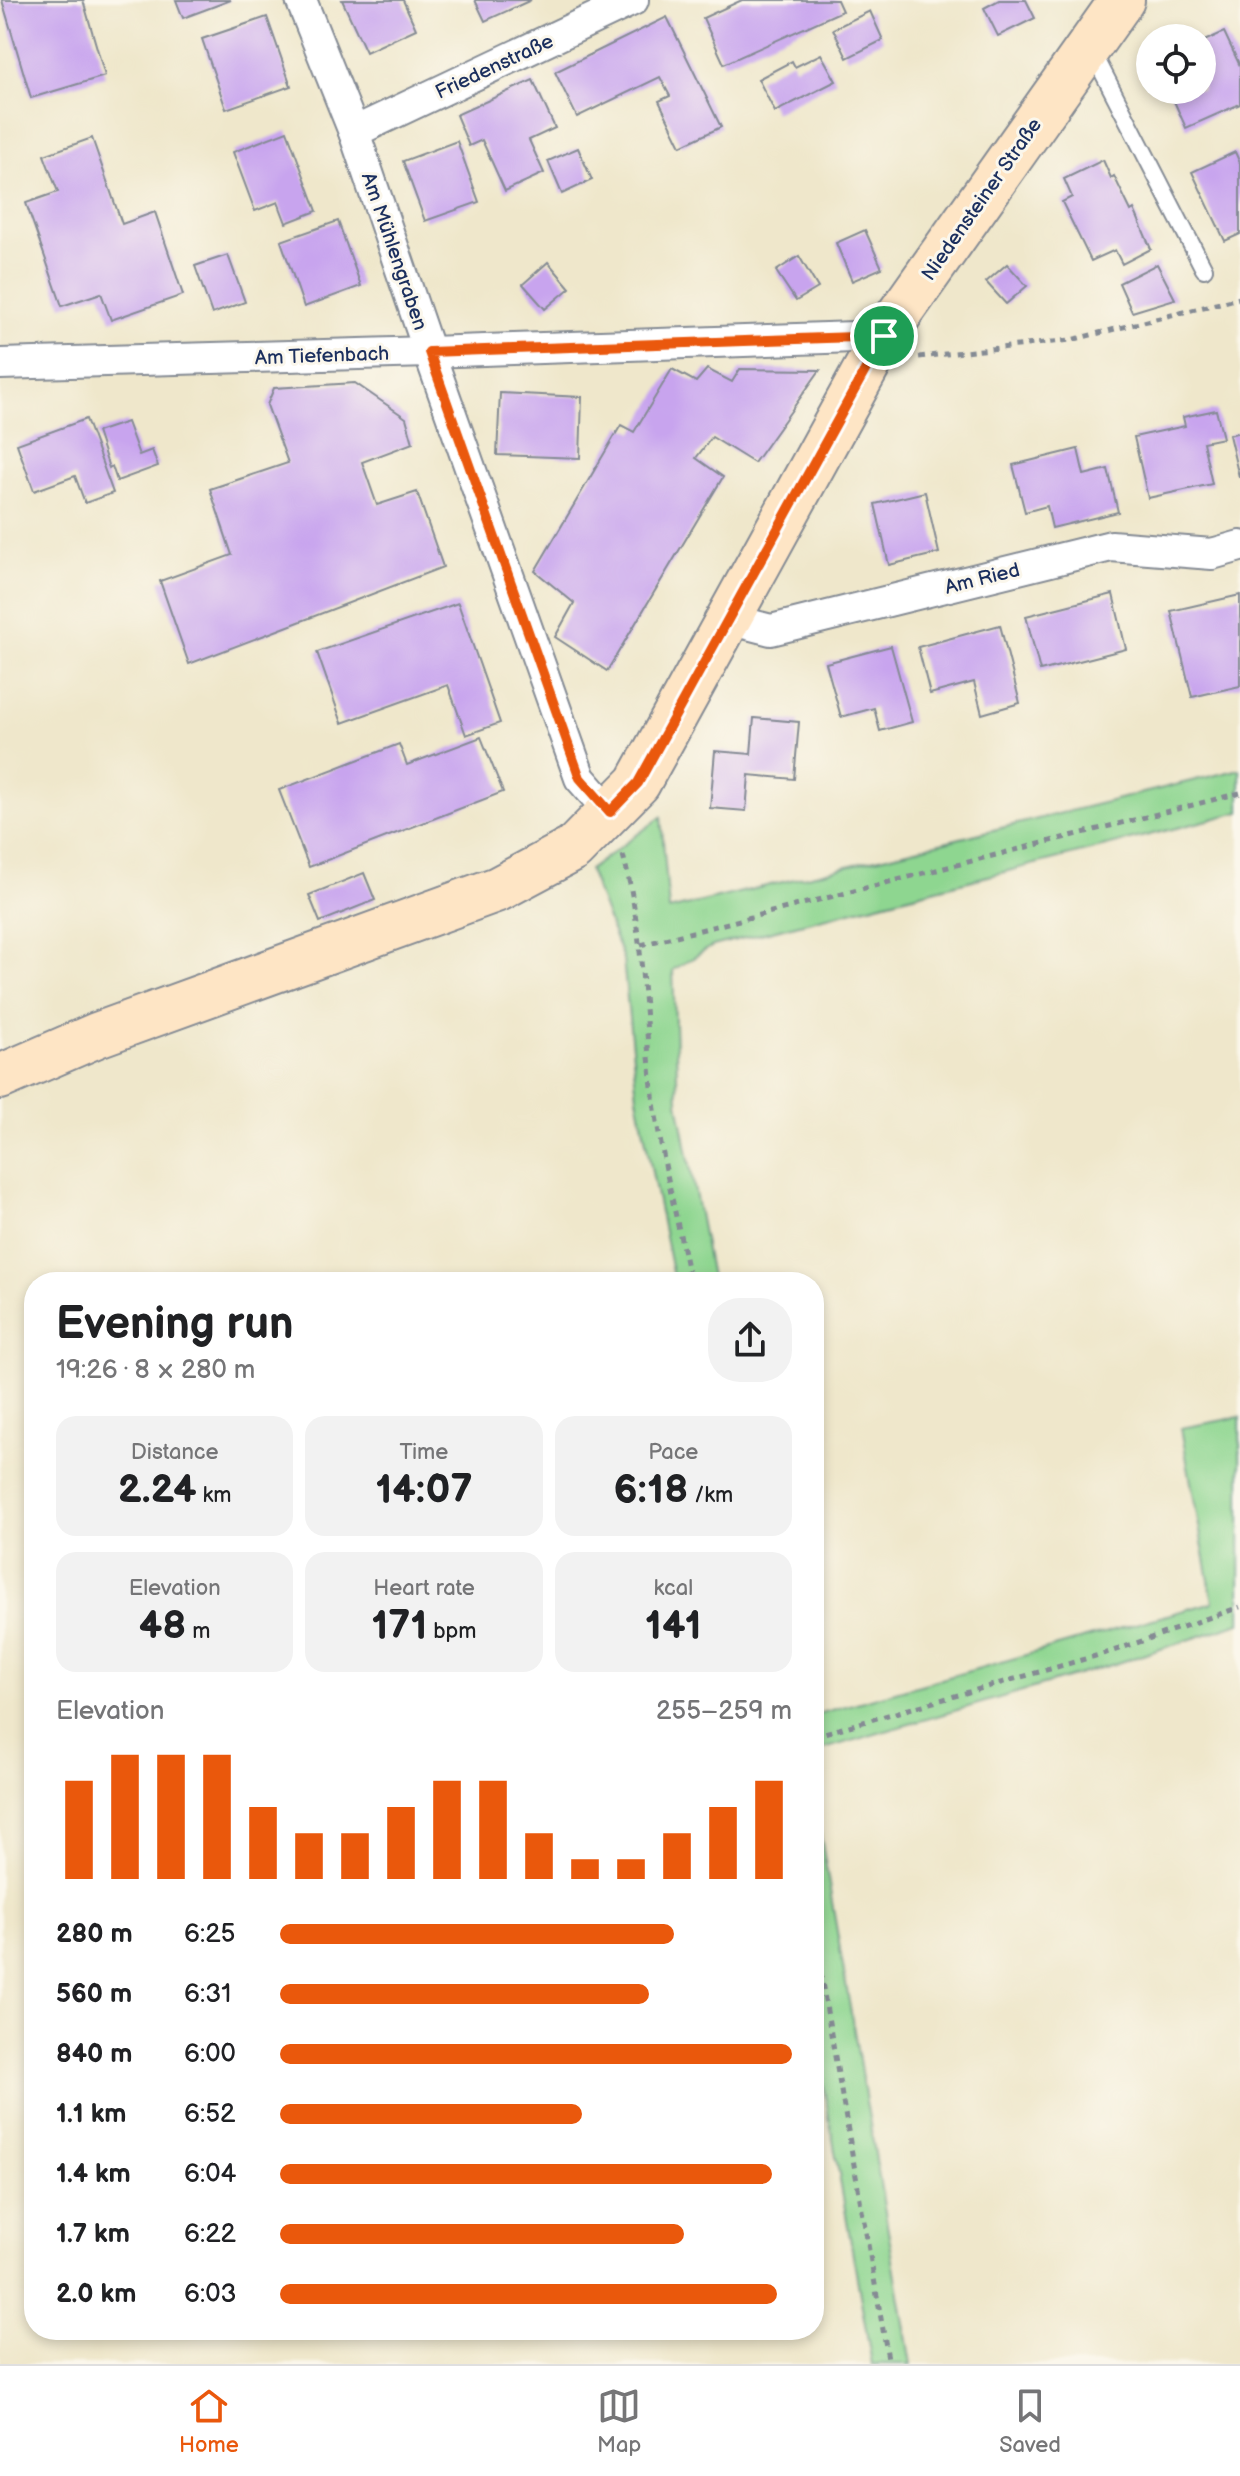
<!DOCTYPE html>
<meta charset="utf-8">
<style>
body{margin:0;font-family:"Balsamiq Sans",sans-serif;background:#f2f2f2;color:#202124;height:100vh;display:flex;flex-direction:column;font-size:30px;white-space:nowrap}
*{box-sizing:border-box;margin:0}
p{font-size:26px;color:#757577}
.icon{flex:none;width:44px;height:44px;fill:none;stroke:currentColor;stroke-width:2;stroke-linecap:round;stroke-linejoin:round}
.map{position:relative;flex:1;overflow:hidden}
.drawer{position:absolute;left:24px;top:1272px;width:800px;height:1068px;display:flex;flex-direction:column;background:#fff;border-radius:32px;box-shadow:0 4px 12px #0003}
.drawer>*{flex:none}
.tools{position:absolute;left:1136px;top:24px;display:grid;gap:16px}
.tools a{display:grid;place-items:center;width:80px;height:80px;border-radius:50%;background:#fff;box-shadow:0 4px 12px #0003;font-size:40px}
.pin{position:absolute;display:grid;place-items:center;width:68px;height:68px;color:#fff;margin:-34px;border:4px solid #fff;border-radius:50%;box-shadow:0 2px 8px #0007}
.round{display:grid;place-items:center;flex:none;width:84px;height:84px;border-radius:32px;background:#f2f2f2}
.summary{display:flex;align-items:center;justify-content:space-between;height:136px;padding:0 32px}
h1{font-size:44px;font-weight:700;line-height:60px}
.figures{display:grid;grid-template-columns:repeat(3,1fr);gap:12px;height:136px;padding:8px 32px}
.figures div{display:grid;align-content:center;border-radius:20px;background:#f2f2f2;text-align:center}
.figures b{font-size:40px;font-weight:700}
.figures small{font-size:22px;font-weight:400}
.figures p{font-size:22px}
.chart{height:224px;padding:16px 32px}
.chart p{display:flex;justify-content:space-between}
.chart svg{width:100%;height:144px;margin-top:8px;stroke:#ea580c;stroke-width:6}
ul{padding:0 32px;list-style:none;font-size:26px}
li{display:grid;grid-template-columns:128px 96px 1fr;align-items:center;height:60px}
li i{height:20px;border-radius:10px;background:#ea580c}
.tabs{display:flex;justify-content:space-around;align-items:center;height:112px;border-top:2px solid #e0e0e0;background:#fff;font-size:22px;color:#757577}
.tabs a{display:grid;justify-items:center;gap:4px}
.tabs .selected{color:#ea580c}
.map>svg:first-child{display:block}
</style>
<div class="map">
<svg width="1240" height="2364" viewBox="0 0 1240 2364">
<rect width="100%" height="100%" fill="#fbf7ec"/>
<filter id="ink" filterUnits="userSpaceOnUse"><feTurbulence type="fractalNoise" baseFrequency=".0125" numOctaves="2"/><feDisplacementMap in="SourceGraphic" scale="16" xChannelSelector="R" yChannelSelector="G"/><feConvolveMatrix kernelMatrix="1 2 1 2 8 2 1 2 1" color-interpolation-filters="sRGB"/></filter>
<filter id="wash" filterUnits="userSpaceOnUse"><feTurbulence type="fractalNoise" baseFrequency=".006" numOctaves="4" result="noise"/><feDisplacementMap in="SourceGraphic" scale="32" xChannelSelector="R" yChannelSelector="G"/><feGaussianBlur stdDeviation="1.8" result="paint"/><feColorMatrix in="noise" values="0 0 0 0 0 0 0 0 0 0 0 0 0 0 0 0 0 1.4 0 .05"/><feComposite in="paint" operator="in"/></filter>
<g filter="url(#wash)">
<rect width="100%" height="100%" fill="#efe7cb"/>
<g fill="#8ed690" stroke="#548277" stroke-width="2">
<polygon points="1240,769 1240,812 713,946 673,970 678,1102 712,1282 674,1282 637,1097 623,959 589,870 661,817 669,910"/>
<polygon points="1240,1417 1240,1623 1115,1664 814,1752 814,1715 1213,1602 1181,1428"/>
<polygon points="814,1797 911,2364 872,2364 814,2031"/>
</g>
<g id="blocks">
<g fill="#c8a4ee">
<polygon points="2,0 83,0 105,76 31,98"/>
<polygon points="176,0 231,0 183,18"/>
<polygon points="342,0 403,0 416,29 366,52"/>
<polygon points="475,0 531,0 485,21"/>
<polygon points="742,0 837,0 842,11 724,64 703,18"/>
<polygon points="999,0 1026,0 1035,18 998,36 984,8"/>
<polygon points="870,11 883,40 847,58 833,29"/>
<polygon points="267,17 291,86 226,109 202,39"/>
<polygon points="667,17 721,127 681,146 659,101 670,96 660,77 577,117 555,72"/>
<polygon points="1224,32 1240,66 1240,104 1186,128 1169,90 1202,90 1202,42"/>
<polygon points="821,54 836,81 775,112 758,79 792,61 795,67"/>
<polygon points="533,80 555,128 529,140 544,173 505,191 482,140 469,146 456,115"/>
<polygon points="287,131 317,211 286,223 278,202 255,211 233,152"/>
<polygon points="92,138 122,224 155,212 183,295 111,320 101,293 62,306 26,203 58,192 44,155"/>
<polygon points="457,141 479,202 425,221 403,161"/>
<polygon points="578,148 592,180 562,194 548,161"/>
<polygon points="1235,152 1240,163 1240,234 1225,241 1192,172"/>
<polygon points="1103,160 1111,178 1114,176 1131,211 1134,209 1151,249 1122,264 1115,250 1091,261 1062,202 1072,197 1064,179"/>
<polygon points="338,221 361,286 304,307 281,241"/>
<polygon points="865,230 882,268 852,281 836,243"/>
<polygon points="228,255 245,302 212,314 195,266"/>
<polygon points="799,256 818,288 796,301 776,271"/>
<polygon points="548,262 570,288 545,309 523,284"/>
<polygon points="1007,264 1027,286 1006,304 986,282"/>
<polygon points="1157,264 1175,299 1132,312 1119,283"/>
<polygon points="672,369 696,382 707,369 732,382 740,369 820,370 754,463 712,437 696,458 723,477 607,671 555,637 574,603 535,571 621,425 634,432"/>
<polygon points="355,383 406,418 413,443 362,462 377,505 417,492 443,567 189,664 160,581 232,555 210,489 288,463 267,405 274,388"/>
<polygon points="500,393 582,397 580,458 497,455"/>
<polygon points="1216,410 1223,438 1203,442 1212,484 1148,498 1134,437 1185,426 1183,417"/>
<polygon points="86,419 113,493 85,503 75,476 34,491 17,444"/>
<polygon points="127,422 139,455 152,450 158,466 117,481 112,466 109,468 97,432"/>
<polygon points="1240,432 1240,477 1239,477 1229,435"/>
<polygon points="1078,449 1084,475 1108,469 1118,512 1052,528 1047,506 1025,512 1013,465"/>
<polygon points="925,492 939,553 889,565 875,504"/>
<polygon points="1113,594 1126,649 1040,671 1026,616"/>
<polygon points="1240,595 1240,686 1192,697 1171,611"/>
<polygon points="458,603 500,723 466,735 448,685 342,723 317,652"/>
<polygon points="1000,625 1020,703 982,714 974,682 930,694 918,647"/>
<polygon points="891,646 912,722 880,731 874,708 841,717 826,663"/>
<polygon points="754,718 799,722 794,779 749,775 746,811 710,808 715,751 751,754"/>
<polygon points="481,737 503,792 309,867 279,790 399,744 407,765"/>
<polygon points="364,873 375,900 320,922 309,895"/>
</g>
</g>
</g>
<g filter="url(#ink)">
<use href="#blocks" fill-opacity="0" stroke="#858b94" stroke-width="2"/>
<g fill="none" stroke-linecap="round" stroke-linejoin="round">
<g stroke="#858b94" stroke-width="20">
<polyline id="service" points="1091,49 1204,269"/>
</g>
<g stroke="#858b94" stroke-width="34">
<g id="minor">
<polyline points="301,0 354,132 429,352 580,778 610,812"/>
<polyline points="354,132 633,0"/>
<polyline points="0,364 429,352 884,336"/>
<polyline points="728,619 771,630 1111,546 1212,554 1240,546"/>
</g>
</g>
<g stroke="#858b94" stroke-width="48">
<polyline id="secondary" points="0,1077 97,1035 498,889 573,849 638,783 884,336 1122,0"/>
</g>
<g stroke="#858b94" stroke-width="5" stroke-dasharray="6 6" stroke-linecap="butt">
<polyline points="919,357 1071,340 1240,298"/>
<path d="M623,855C645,937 643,1020 654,1103C663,1163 678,1223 690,1282"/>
<polyline points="641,945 1240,793"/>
<polyline points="814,1736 1113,1651 1240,1607"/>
<polyline points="814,1937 889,2364"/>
</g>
<use href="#service" stroke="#fff" stroke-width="16"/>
<use href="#minor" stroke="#fff" stroke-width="30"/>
<use href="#secondary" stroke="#fee5c5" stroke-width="44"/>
</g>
</g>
<g fill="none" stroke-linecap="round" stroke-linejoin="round" filter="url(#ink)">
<g stroke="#fff" stroke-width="16">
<polygon id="route" points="884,336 638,783 610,812 580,778 429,352"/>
</g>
<use href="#route" stroke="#ea580c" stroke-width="10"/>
</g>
<g text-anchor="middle" stroke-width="6" stroke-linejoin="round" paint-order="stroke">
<g font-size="20" fill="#1b2f5e" stroke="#fbf7ec">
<text transform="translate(494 66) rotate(-25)" y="7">Friedenstraße</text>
<text transform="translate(981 199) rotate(-55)" y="7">Niedensteiner Straße</text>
<text transform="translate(395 251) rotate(71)" y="7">Am Mühlengraben</text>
<text transform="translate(322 355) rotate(-2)" y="7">Am Tiefenbach</text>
<text transform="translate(982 578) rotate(-14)" y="7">Am Ried</text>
</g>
</g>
</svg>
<div class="tools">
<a><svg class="icon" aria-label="locate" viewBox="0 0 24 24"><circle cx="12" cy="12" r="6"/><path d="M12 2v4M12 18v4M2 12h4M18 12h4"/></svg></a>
</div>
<div class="pin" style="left:884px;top:336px;background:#1e9e55"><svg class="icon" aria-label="arrive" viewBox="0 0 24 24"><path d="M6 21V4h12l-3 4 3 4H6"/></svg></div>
<section class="drawer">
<div class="summary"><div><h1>Evening run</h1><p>19:26 · 8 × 280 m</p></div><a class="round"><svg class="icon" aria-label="share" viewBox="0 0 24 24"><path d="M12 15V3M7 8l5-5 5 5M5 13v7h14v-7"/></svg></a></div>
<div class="figures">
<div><p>Distance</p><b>2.24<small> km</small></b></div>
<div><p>Time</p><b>14:07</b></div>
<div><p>Pace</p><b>6:18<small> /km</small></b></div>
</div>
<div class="figures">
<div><p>Elevation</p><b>48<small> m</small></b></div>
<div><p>Heart rate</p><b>171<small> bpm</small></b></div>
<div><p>kcal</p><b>141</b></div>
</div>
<div class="chart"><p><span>Elevation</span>255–259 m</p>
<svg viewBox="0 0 160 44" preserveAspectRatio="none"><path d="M5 44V14M15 44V6M25 44V6M35 44V6M45 44V22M55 44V30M65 44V30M75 44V22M85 44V14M95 44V14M105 44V30M115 44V38M125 44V38M135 44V30M145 44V22M155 44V14"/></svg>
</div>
<ul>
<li><b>280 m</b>6:25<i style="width:77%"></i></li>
<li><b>560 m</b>6:31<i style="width:72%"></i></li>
<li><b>840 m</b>6:00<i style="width:100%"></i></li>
<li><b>1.1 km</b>6:52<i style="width:59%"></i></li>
<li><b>1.4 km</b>6:04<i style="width:96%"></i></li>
<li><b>1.7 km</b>6:22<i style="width:79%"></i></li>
<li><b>2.0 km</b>6:03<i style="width:97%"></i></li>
</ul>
</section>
</div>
<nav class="tabs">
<a class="selected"><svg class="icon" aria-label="home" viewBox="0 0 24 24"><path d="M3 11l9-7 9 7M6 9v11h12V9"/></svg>Home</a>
<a><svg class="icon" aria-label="map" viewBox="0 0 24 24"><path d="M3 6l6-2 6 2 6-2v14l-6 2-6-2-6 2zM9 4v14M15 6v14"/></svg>Map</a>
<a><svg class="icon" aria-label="saved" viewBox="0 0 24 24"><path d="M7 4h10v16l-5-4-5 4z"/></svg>Saved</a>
</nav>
